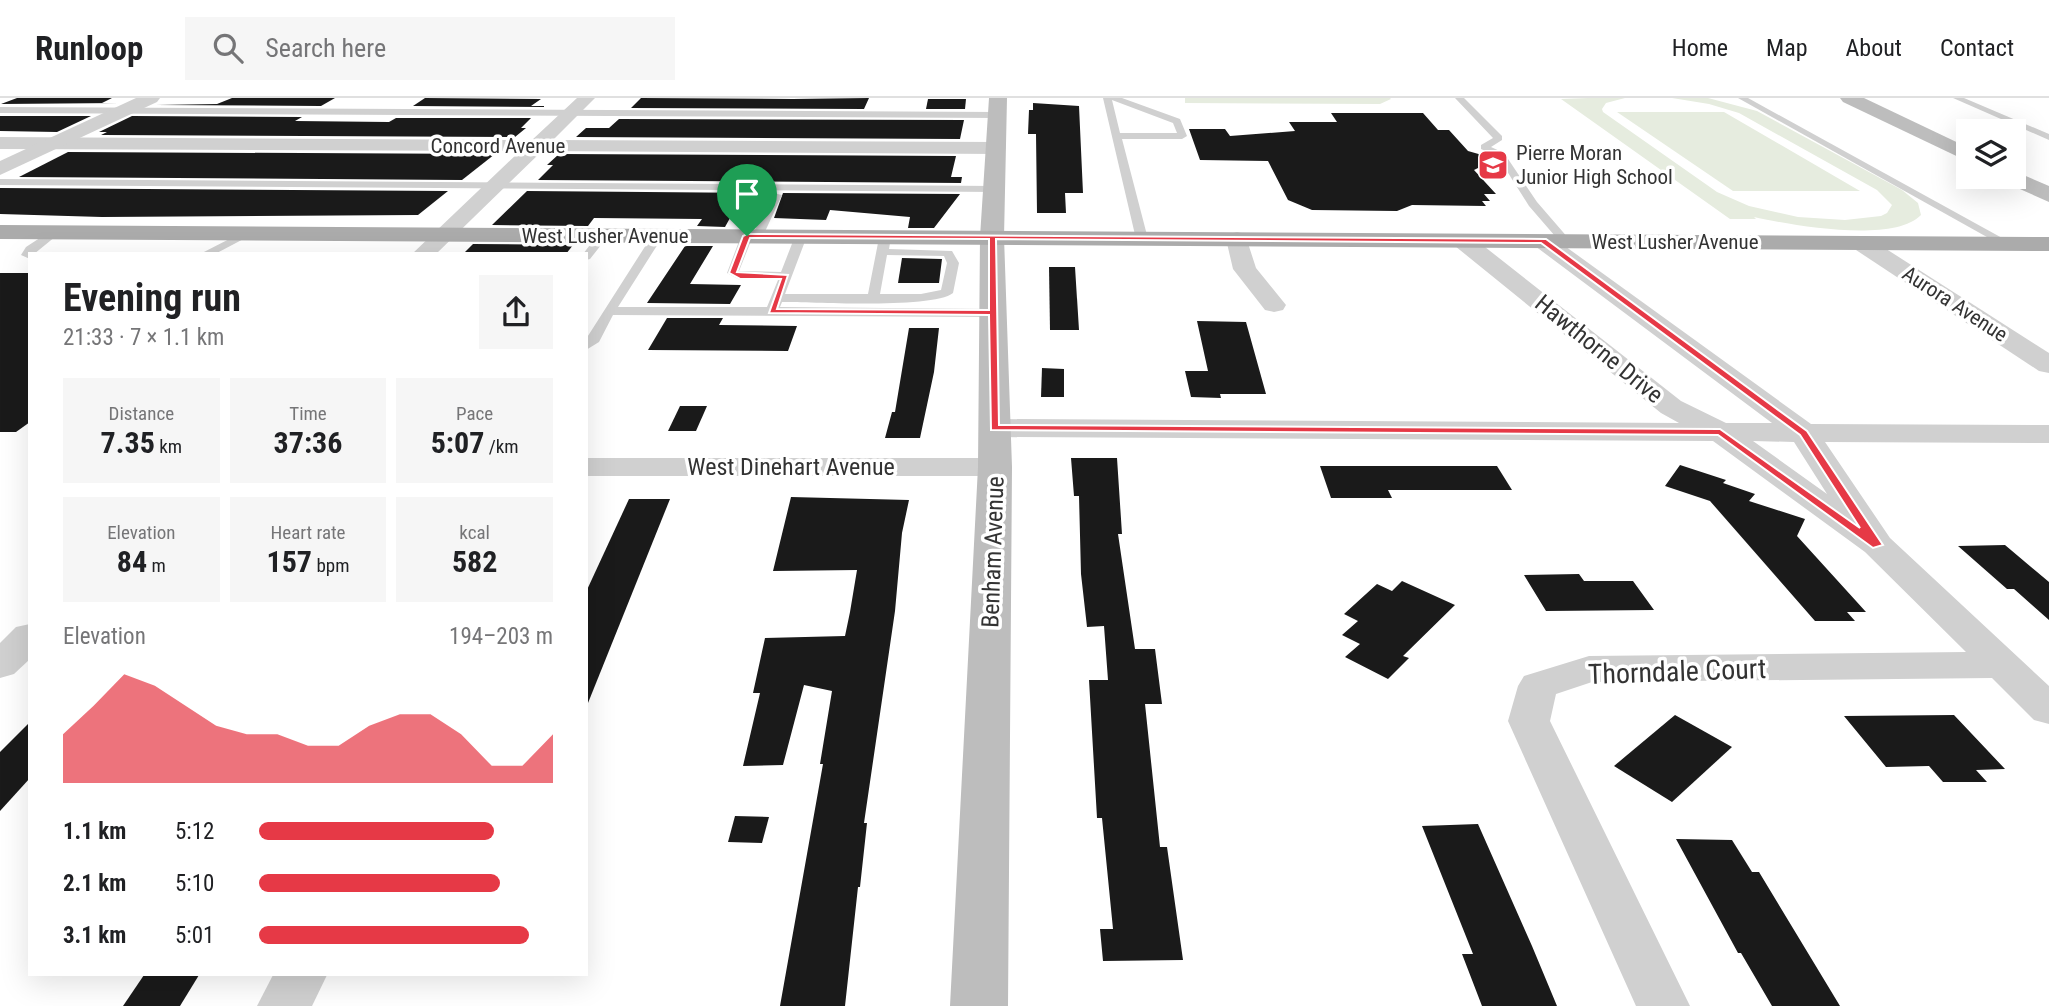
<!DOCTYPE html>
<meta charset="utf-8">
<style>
body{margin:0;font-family:"Roboto Condensed",sans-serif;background:#f6f6f6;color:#202124;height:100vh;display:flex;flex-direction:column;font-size:26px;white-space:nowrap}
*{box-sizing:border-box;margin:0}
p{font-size:23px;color:#757577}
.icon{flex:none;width:38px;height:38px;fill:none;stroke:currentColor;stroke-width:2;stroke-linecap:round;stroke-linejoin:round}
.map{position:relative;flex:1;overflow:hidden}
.drawer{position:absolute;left:28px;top:154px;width:560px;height:724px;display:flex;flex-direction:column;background:#fff;border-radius:0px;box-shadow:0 7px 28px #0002}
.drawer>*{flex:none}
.fabs{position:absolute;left:1956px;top:21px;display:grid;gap:14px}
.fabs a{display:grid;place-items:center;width:70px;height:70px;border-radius:0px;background:#fff;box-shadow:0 7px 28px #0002;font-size:35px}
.pin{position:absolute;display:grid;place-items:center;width:60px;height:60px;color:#fff;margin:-72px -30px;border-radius:50% 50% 50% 0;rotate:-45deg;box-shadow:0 0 7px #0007}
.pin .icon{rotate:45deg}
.round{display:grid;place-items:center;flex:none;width:74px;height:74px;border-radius:0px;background:#f6f6f6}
.head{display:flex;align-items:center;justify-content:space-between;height:119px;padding:0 35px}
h1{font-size:38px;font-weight:700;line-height:52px}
.metrics{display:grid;grid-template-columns:repeat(3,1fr);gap:10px;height:119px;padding:7px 35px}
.metrics div{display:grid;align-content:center;border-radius:0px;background:#f6f6f6;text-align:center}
.metrics b{font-size:30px;font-weight:700}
.metrics small{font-size:19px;font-weight:400}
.metrics p{font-size:19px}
.chart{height:196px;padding:14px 35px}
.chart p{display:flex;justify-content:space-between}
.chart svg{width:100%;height:126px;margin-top:7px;fill:#e63946;opacity:.7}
ul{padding:0 35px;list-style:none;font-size:23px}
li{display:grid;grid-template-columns:112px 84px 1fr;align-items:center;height:52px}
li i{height:18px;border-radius:9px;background:#e63946}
header{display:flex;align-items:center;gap:42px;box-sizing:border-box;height:98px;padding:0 35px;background:#fff;border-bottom:2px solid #e0e0e0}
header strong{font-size:33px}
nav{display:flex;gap:38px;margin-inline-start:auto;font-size:24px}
.search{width:490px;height:63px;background:#f6f6f6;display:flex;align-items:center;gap:18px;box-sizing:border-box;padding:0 24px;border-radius:0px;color:#757577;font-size:26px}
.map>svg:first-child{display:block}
</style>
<header>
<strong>Runloop</strong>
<div class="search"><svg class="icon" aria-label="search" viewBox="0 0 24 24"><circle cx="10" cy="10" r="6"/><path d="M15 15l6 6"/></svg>Search here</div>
<nav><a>Home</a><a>Map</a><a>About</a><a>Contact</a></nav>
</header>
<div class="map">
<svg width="2049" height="908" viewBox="0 0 2049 908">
<rect width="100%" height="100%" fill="#fff"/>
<g fill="#e6ecdf">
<polygon points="1185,0 1390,0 1391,1 1380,6 1185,5"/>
<path d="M1588,0H1625L1606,5L1602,11L1603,14L1717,94L1749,108L1798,119L1845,122L1881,118L1887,115L1892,107L1877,92L1739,15L1709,6L1672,0H1708L1757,13L1902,92L1918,105L1921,117C1893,146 1790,127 1754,119L1756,121H1730L1561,1Z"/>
<polygon points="1617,14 1724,14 1860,93 1733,93"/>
</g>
<g fill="#1a1a1a">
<polygon points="17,0 112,0 102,5 119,5 1,6"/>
<polygon points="232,0 335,0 321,8 156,7 217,6"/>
<polygon points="425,0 541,1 531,8 544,8 544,9 413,8"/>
<polygon points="641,0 793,1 869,0 864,11 631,10"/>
<polygon points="928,1 966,1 965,11 926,11"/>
<polygon points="1033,5 1079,8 1083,95 1065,95 1066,115 1037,115 1036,36 1028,36 1029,12 1033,12"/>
<polygon points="1331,15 1423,15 1438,32 1449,32 1468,53 1496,61 1474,72 1496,96 1484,96 1490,103 1482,103 1486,108 1412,107 1397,113 1312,112 1288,102 1268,63 1200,62 1189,31 1225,31 1230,38 1295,33 1289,24 1337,24"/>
<polygon points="0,18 91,18 57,34 0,33"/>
<polygon points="132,18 302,19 295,23 389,24 396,20 531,20 521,30 526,30 515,39 104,37 101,37 107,34 99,34"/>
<polygon points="619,21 964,22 960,41 576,39 586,30 609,30"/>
<polygon points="68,54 495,56 462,82 19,79"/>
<polygon points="559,56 956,58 951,79 962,79 961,85 538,82 553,67 547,67"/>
<polygon points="0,90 448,93 418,117 102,119 0,116"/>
<polygon points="527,93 770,95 758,120 730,120 725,129 697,128 702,121 594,120 588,128 492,127"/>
<polygon points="783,95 960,96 934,130 908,130 910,119 830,112 826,122 774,120"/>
<polygon points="473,146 573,147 566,156 463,156"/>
<polygon points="685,148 713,148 690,186 741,187 730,206 647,205"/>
<polygon points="902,160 942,161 939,185 898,185"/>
<polygon points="1049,169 1075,169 1079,232 1050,232"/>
<polygon points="0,175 30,175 30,324 16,334 0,334"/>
<polygon points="667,220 723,220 719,227 797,228 788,253 648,252"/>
<polygon points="1197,223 1246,224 1266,296 1220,296 1221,300 1191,299 1185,273 1208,273"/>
<polygon points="909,230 939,230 934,274 920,340 885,340 892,314 895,314"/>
<polygon points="1042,270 1064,271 1064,299 1041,299"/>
<polygon points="680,308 707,308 696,333 668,333"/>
<polygon points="1071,360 1117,360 1122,436 1118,436 1135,551 1155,551 1162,606 1145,606 1160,749 1167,749 1183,862 1103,863 1100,831 1113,831 1102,720 1097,720 1089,582 1108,582 1104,528 1087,529 1081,476 1079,398 1074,398"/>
<polygon points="1680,367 1726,382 1723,385 1755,396 1749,403 1805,421 1797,438 1866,514 1847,514 1855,523 1815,523 1710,403 1665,388"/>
<polygon points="1320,368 1497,368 1512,392 1388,392 1392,400 1331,400"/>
<polygon points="791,399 909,402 902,435 895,513 864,725 867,725 860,789 858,789 845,908 780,908 823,666 820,666 832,593 804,587 783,667 743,668 760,595 753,595 765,540 845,538 850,514 857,472 773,473"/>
<polygon points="629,401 670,401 586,610 586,494"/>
<polygon points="2005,447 2049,484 2049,522 2014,491 2007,491 1958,448"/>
<polygon points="1579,476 1584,483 1633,483 1654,512 1546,513 1524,477"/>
<polygon points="1402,483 1455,507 1403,558 1409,560 1388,581 1345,559 1360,546 1342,537 1358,523 1344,516 1377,486 1392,493"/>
<polygon points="1675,617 1732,649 1672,704 1614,668"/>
<polygon points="1954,617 2005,671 1976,672 1987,684 1943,684 1929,668 1886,669 1844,618"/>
<polygon points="30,624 30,680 0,713 0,654"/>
<polygon points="735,718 769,719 762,745 728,744"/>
<polygon points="1478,726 1532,848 1557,908 1482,908 1462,856 1473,856 1422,728"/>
<polygon points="1676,741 1732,742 1752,774 1759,774 1840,908 1772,908 1741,855 1738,855"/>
<polygon points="144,877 199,877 180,908 123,908"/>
</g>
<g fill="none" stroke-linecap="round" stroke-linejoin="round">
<g fill="#d0d0d0" fill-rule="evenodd">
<path d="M1103,0H1122L1180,21L1187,38L1182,41H1122L1148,141L1146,143L1136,141ZM1112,2L1173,25L1177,35H1120Z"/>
<polygon points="1455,0 1464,0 1502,38 1502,42 1491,49 1504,55 1537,104 1569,141 1569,145 1561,145 1529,108 1498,59 1481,51 1481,47 1493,40"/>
<polygon points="1738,0 1748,0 2013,146 2003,148"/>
<polygon points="1953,0 1964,0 2049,36 2049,42"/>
<polygon points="0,9 997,14 1001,17 997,20 0,15"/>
<polygon points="0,81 995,88 1000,91 995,94 0,87"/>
<path d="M773,95L782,97L762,140L753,138L739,173L781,174L795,138L805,136L807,138L785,196H868L878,145L884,142L890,145L889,151L952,153L959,165L953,195C933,211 814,204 782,204L780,209L993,211L999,215L993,219L613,217L599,244L586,252V241L653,136L657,135L663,138L618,209H767L778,182H740L727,175L741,138L747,135L752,138ZM887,157L944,158L947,165L941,192L921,196H880Z"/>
<polygon points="52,132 61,134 34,156 30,156 30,161 21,157 26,149"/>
<polygon points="243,134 253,136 215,156 200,156"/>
<polygon points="599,135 609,137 590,161 586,162 586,156 583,156"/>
</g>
<g fill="#d0d0d0" fill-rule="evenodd">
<polygon points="577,0 595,0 553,42 997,44 1006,50 997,56 542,53 436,156 412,156 520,53 0,51 0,39 532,42"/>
<polygon points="1237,134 1245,136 1256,170 1286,207 1283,212 1274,214 1265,212 1233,171 1226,141 1229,136"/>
<path d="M1463,136L1471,138L1681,303L1726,325H1772L1535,148L1532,143L1535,138H1551L1811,326L2049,327V345L1825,344L1890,440L2049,588V626L2034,622L1992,580L1592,584L1556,596L1550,623L1690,908H1636L1508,623L1518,588L1524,578L1589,558L1966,554L1865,454L1713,343L995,339L984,336L980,330L984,324L995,321L1679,325L1661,315L1455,148L1452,143L1455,138ZM1753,343L1794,344L1827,396Z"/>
<polygon points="1861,138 1869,140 2049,255 2049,275 2039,273 1853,150 1850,145 1853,140"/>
<polygon points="586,360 995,360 1006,362 1011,369 1006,376 995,378 586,378"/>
<polygon points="30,526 30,561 14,576 0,580 0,545 16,529"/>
<polygon points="273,877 327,877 312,908 257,908"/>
</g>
<polygon fill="#d0d0d0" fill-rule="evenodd" points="136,0 160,0 157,4 0,77 0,63"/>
<g fill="#bdbdbd" fill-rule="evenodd">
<polygon points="989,0 1007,0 1004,139 1012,369 1008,908 950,908 978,369 980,139"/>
<polygon points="1840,0 1864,0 1969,50 1969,64 1843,4"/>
<polygon points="2014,73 2049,88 2049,104 2004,84 2001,79 2014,79"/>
</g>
<polygon fill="#ababab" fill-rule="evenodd" points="0,127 2049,139 2049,153 0,141"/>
</g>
<path fill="#e63946" stroke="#fff" stroke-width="2" fill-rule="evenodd" d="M747,136L1546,141L1807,333L1883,447L1873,450L1718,337L991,332L989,217L769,215L781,181H740L729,175L743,138ZM750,140L989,141V212L777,211L788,177L737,174ZM996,141L1541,145L1800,337L1860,430L1720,331L999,327Z"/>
<defs>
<g id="school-square" transform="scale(1.575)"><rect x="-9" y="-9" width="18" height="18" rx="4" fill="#e63946" stroke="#fff"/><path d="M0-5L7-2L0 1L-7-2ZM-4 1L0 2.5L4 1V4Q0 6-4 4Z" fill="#fff"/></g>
</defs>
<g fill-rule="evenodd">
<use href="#school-square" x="1493" y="67"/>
</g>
<g text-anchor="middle" stroke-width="7" stroke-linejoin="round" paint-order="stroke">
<g font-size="21" fill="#333" stroke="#fff">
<text x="498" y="55">Concord Avenue</text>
<text x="605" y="145">West Lusher Avenue</text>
<text x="1675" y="151">West Lusher Avenue</text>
<text transform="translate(1955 206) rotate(33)" y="7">Aurora Avenue</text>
</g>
<g font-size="21" fill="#333" stroke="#fff" text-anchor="start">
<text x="1516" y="62">Pierre Moran<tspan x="1516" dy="24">Junior High School</tspan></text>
</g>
<g font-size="24" fill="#333" stroke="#fff">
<text transform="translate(1599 251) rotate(39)" y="8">Hawthorne Drive</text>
<text x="791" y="377">West Dinehart Avenue</text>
<text transform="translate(993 454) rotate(-88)" y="8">Benham Avenue</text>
</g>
<g font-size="28" fill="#333" stroke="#fff">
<text transform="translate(1677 573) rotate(-2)" y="10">Thorndale Court</text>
</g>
</g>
</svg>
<div class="fabs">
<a><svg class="icon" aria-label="layers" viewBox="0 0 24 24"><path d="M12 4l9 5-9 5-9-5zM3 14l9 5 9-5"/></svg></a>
</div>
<div class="pin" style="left:747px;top:138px;background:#1e9e55"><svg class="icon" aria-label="arrive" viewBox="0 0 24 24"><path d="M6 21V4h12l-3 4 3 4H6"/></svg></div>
<section class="drawer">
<div class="head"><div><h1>Evening run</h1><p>21:33 · 7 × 1.1 km</p></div><a class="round"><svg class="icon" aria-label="share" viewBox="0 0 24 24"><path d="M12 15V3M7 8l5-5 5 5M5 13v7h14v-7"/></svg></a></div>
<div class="metrics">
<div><p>Distance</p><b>7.35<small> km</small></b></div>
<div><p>Time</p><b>37:36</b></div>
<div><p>Pace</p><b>5:07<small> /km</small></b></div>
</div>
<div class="metrics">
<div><p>Elevation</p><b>84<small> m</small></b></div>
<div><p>Heart rate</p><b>157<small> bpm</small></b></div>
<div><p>kcal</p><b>582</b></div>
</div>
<div class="chart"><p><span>Elevation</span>194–203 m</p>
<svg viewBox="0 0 160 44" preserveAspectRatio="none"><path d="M0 44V27L10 17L20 6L30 10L40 17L50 24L60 27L70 27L80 31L90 31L100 24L110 20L120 20L130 27L140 38L150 38L160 27V44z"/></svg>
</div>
<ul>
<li><b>1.1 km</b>5:12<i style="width:80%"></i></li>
<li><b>2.1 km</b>5:10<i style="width:82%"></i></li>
<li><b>3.1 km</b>5:01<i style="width:92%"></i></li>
</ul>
</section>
</div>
